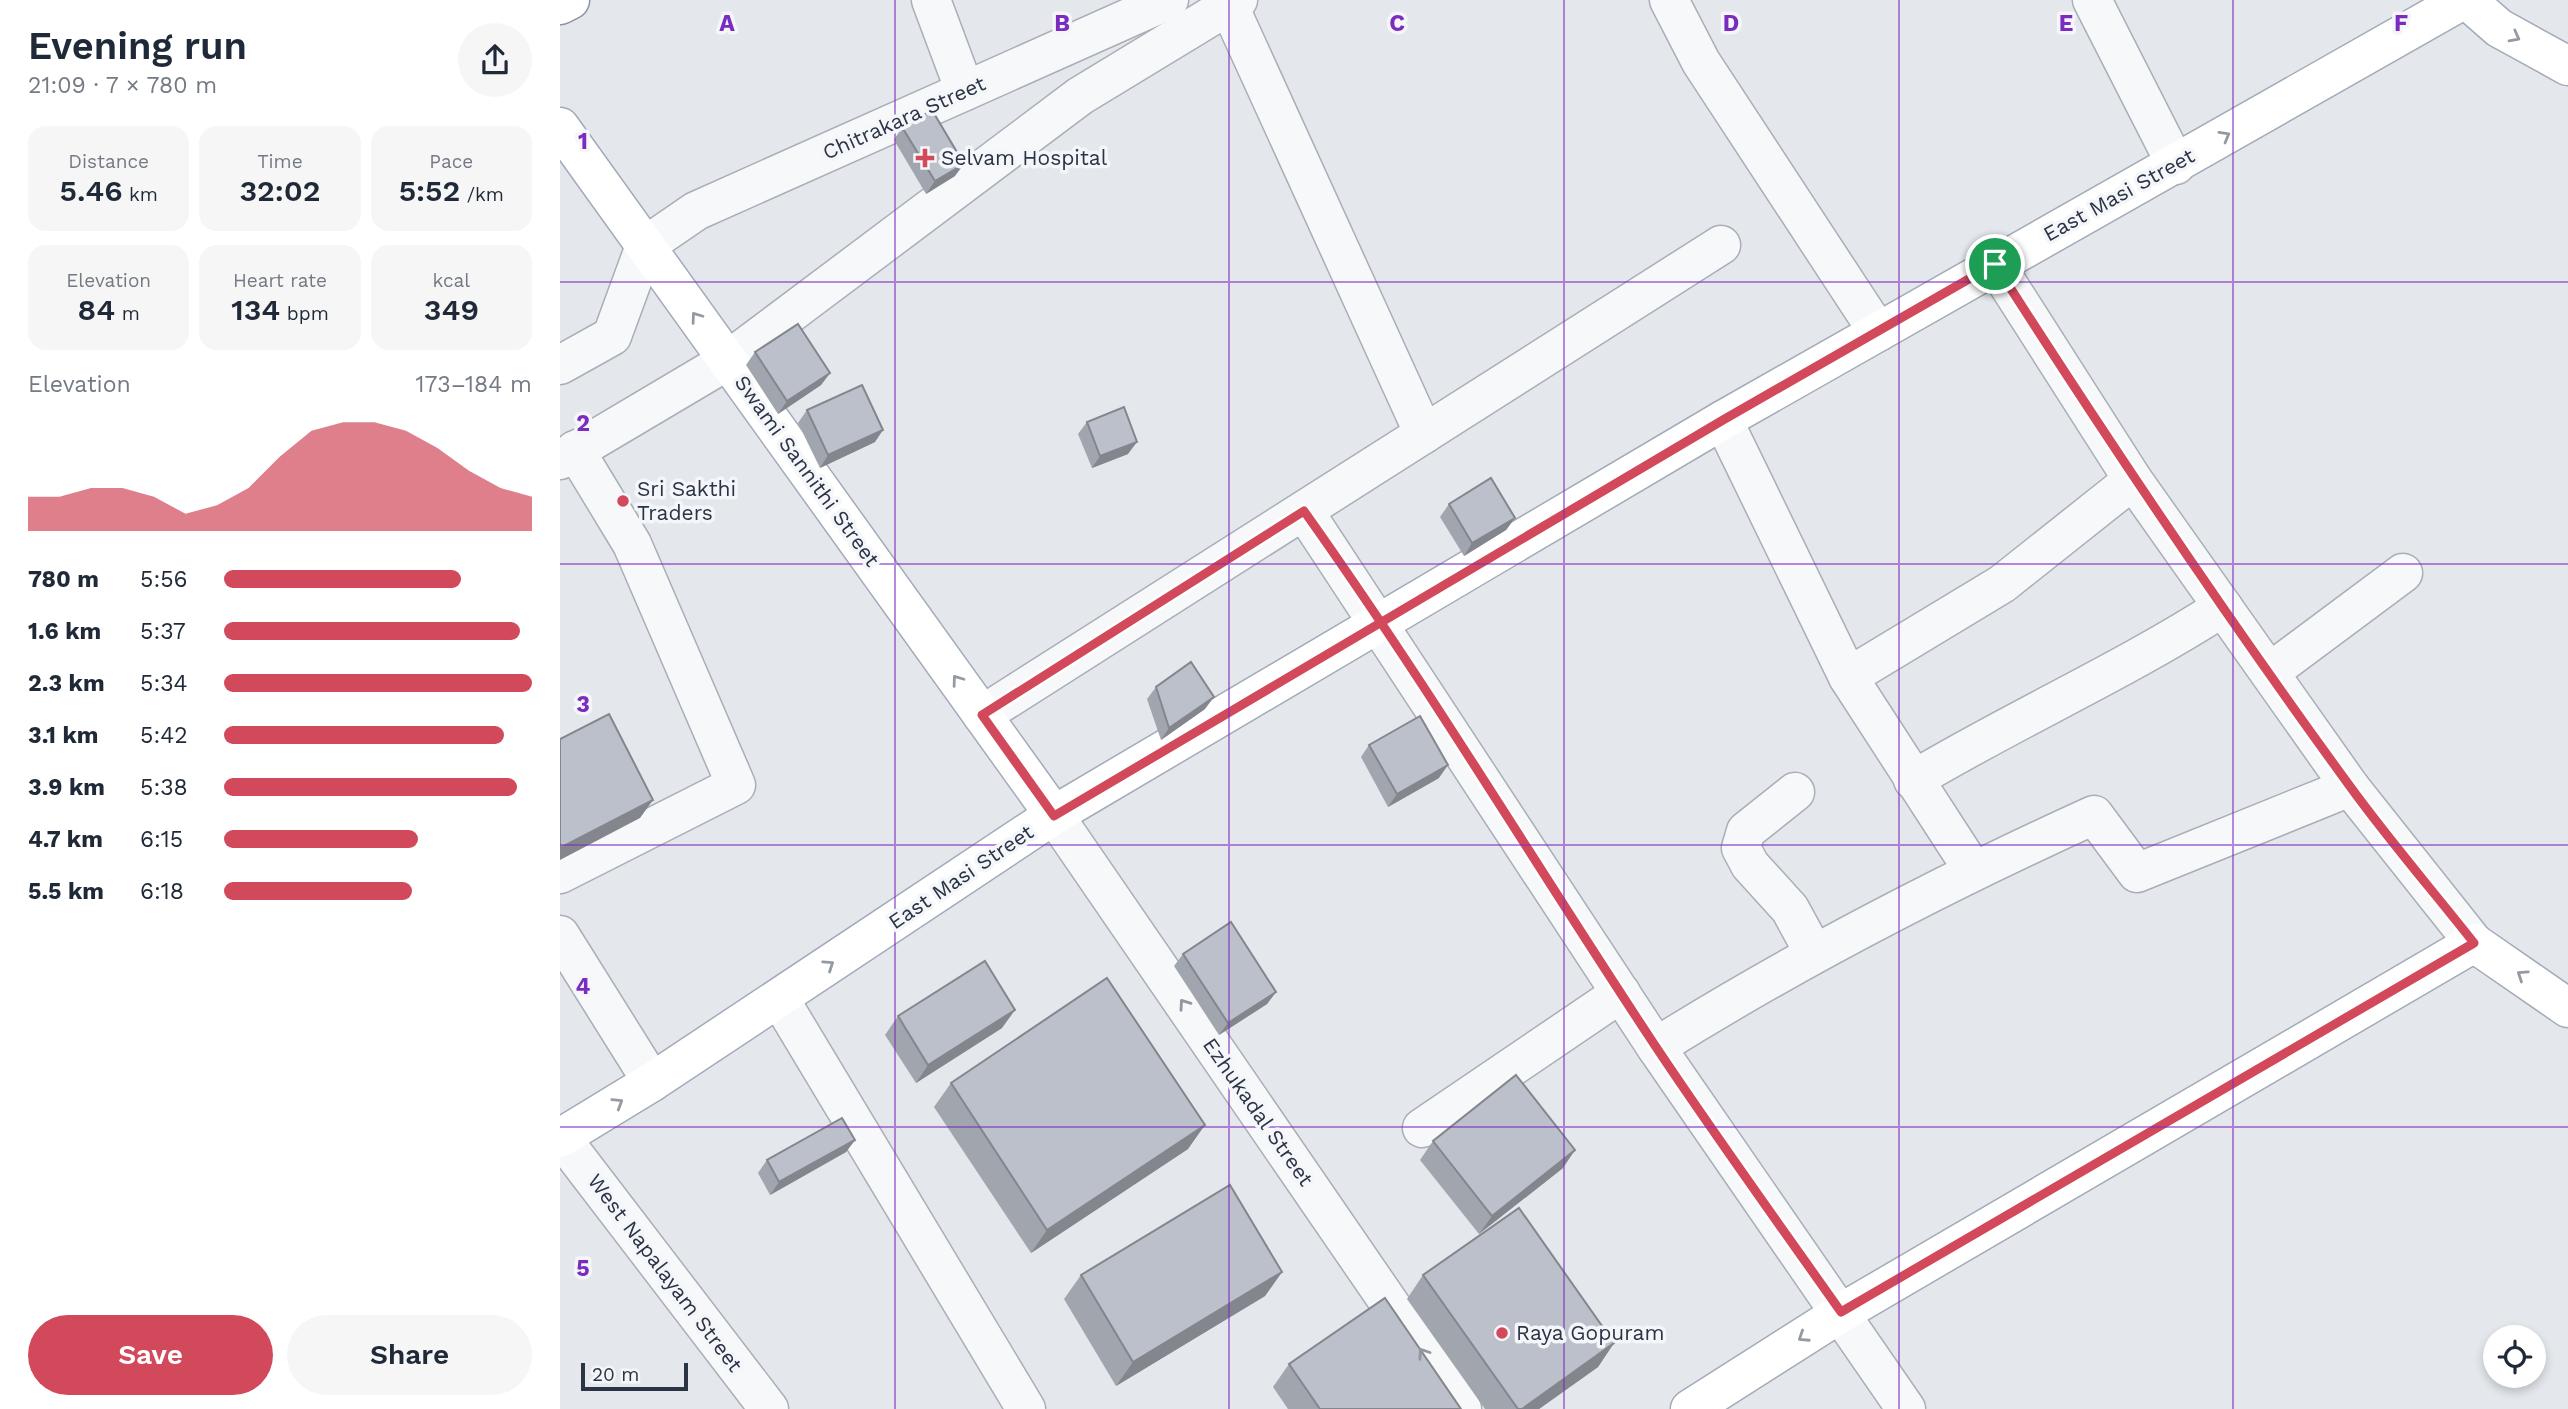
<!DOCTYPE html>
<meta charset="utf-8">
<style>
body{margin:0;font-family:"Work Sans",sans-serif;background:#f6f6f7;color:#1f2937;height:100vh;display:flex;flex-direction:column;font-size:26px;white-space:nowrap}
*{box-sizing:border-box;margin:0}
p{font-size:23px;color:#747a83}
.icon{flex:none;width:38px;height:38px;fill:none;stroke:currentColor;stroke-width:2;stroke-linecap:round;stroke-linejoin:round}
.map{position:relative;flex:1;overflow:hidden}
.panel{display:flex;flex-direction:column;background:#fff;width:560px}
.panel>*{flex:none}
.fabs{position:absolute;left:1923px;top:1325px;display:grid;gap:14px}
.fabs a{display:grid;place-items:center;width:63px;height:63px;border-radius:50%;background:#fff;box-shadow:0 4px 10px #0003;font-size:35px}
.scale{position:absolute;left:21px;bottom:18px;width:107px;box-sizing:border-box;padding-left:7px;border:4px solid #2b3445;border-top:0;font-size:19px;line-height:24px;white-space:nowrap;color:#2b3445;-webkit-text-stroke:5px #f4f6f9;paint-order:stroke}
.pin{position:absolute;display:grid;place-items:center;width:60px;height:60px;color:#fff;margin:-30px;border:4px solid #fff;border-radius:50%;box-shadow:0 2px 7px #0007}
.round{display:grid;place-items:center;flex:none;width:74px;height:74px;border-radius:37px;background:#f6f6f7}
.headline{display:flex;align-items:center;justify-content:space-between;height:119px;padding:0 28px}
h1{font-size:38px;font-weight:600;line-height:52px}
.metrics{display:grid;grid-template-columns:repeat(3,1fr);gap:10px;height:119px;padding:7px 28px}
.metrics div{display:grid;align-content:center;border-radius:18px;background:#f6f6f7;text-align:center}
.metrics b{font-size:30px;font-weight:600}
.metrics small{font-size:19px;font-weight:400}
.metrics p{font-size:19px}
.chart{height:196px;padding:14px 28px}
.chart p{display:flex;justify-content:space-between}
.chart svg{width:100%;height:126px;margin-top:7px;fill:#d1495b;opacity:.7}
.action{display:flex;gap:14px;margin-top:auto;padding:14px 28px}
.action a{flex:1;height:80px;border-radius:42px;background:#d1495b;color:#fff;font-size:28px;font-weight:600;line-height:80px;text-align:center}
.action a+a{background:#f6f6f7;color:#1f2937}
ul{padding:0 28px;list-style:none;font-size:23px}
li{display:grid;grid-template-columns:112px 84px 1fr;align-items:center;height:52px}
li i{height:18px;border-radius:9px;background:#d1495b}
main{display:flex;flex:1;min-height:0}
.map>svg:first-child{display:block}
</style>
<main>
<section class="panel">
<div class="headline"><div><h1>Evening run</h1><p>21:09 · 7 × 780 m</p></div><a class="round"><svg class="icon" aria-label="share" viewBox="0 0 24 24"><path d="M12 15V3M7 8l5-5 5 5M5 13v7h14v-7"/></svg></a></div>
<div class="metrics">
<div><p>Distance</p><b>5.46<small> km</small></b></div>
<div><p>Time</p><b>32:02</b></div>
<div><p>Pace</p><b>5:52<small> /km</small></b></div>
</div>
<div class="metrics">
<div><p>Elevation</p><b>84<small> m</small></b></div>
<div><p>Heart rate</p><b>134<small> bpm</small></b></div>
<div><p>kcal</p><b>349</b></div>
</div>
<div class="chart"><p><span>Elevation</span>173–184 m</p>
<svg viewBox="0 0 160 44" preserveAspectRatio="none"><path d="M0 44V32L10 32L20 29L30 29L40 32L50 38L60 35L70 29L80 18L90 9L100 6L110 6L120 9L130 15L140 23L150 29L160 32V44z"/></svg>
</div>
<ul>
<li><b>780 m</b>5:56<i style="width:77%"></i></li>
<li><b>1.6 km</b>5:37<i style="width:96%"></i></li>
<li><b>2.3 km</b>5:34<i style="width:100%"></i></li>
<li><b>3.1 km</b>5:42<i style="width:91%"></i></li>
<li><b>3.9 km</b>5:38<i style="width:95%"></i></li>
<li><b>4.7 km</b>6:15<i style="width:63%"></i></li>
<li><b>5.5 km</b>6:18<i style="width:61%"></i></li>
</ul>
<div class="action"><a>Save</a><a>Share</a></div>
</section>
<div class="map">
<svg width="2008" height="1409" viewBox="0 0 2008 1409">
<rect width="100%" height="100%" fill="#e4e7ec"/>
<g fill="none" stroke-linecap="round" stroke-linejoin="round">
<g stroke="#a9aeb7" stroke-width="41">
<g id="minor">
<polyline points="371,0 405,91"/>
<polyline points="1109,0 1141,62 1318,332"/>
<polyline points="1532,0 1616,165"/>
<polyline points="669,6 864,434"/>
<polyline points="1435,264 1573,480 1790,787 1914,943"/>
<polyline points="0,365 52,336 85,246 136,211 609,0"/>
<polyline points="1163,420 1288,677 1413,870"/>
<polyline points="0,460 167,361 520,96 678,0"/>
<polyline points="744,511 1096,1047 1346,1409"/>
<polyline points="1710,672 1843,573"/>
<polyline points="1288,677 1442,584 1573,480"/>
<polyline points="422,715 1161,245"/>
<path d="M1353,780C1455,719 1564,671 1663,607"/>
<polyline points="1235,792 1186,831 1181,848 1190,865 1230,909 1254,953"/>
<polyline points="494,815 902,1409"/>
<polyline points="0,874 176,785 72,544 15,450"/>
<polyline points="0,935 92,1082"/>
<polyline points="219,998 466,1409"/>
<path d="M1096,1047C1237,959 1382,884 1534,815L1577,873L1790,787"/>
<polyline points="862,1128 1061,993"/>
<polyline points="0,1136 209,1409"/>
</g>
</g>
<g stroke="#a3abb8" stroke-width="41">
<g id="major">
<polyline points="1907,0 1939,28 2008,66"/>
<polyline points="0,127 494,815"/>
<polyline points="0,1138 92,1082 494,815 1163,420 1903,0"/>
<polyline points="1130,1409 1281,1313 1914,943 2008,1008"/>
</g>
</g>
<g stroke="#8b94a3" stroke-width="41">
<polyline id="highway" points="0,5 10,0"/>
</g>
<use href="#minor" stroke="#f7f8fa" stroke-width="38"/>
<use href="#major" stroke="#fff" stroke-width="38"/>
<use href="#highway" stroke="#fff" stroke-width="38"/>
</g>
<g fill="#a1a5ae">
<polygon points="342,127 395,176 366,194 334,140"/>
<polygon points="195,352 270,373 261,385 218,414 186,365"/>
<polygon points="247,410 315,442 260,468 238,423"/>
<polygon points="527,422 568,454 532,468 518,434"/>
<polygon points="889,504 955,518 946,530 904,556 880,517"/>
<polygon points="596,687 645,709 601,740 587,699"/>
<polygon points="809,745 879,778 828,807 801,757"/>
<polygon points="623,954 716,992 707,1004 659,1035 614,966"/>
<polygon points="338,1016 442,1028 356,1083 325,1035"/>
<polygon points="391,1083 628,1149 471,1253 374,1107"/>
<polygon points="295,1140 286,1152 210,1195 198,1173 207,1160"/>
<polygon points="873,1141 1003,1168 919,1234 860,1160"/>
<polygon points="722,1272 705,1296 556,1386 504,1299 521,1275"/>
<polygon points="863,1275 1054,1343 1038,1367 979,1409 925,1409 847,1299"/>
<polygon points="729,1364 901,1409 728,1409 713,1387"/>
</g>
<g fill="#83868d">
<polygon points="404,164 395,176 366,194 375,181"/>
<polygon points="270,373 261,385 218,414 227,401"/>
<polygon points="323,430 315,442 260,468 268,455"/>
<polygon points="577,442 568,454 532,468 540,456"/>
<polygon points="955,518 946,530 904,556 912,543"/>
<polygon points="654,697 645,709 601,740 609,728"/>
<polygon points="888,765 879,778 828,807 837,794"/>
<polygon points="93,800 80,818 0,860 0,848"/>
<polygon points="716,992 707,1004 659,1035 668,1023"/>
<polygon points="455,1010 442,1028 356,1083 368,1065"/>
<polygon points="645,1125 628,1149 471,1253 487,1230"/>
<polygon points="295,1140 286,1152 210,1195 219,1182"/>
<polygon points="1015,1150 1003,1168 919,1234 932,1216"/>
<polygon points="722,1272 705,1296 556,1386 573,1362"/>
<polygon points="1054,1343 1038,1367 979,1409 962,1409"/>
</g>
<g fill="#bbc0ca" stroke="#83868d" stroke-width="2">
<polygon points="372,110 404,164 375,181 342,127"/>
<polygon points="238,324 270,373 227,401 195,352"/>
<polygon points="302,385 323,430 268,455 247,410"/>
<polygon points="564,407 577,442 540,456 527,422"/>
<polygon points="931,478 955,518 912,543 889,504"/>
<polygon points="631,662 654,697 609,728 596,687"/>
<polygon points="49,714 93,800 0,848 0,739"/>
<polygon points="860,716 888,765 837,794 809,745"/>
<polygon points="671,922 716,992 668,1023 623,954"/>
<polygon points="425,961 455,1010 368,1065 338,1016"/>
<polygon points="547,978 645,1125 487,1230 391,1083"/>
<polygon points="956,1075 1015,1150 932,1216 873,1141"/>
<polygon points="282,1118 295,1140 219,1182 207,1160"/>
<polygon points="670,1185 722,1272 573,1362 521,1275"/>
<polygon points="959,1208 1054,1343 962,1409 958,1409 863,1275"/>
<polygon points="825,1298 901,1409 760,1409 729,1364"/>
</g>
<defs><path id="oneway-chevron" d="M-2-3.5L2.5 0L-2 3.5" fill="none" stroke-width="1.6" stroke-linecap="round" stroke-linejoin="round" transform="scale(1.75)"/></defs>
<g stroke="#959aa2">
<use href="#oneway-chevron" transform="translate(1955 37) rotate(28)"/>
<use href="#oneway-chevron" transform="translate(1665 136) rotate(-30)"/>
<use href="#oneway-chevron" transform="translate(136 317) rotate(-126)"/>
<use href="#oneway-chevron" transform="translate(397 680) rotate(-126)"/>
<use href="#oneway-chevron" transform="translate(269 965) rotate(-34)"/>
<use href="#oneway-chevron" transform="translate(1962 975) rotate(-146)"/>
<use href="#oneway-chevron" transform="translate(58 1103) rotate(-32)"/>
<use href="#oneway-chevron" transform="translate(1243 1337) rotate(147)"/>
</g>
<g stroke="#9196a0">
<use href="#oneway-chevron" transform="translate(624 1004) rotate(-125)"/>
<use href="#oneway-chevron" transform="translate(863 1353) rotate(-124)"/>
</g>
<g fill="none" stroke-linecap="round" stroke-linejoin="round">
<g stroke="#fff" stroke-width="14">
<path id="route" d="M1435,264L1163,420L494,816L422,715L744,511C868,685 978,869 1096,1047C1156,1137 1219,1224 1281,1312L1914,943C1873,891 1828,839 1789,785C1665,615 1548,441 1435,264"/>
</g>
<use href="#route" stroke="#d1495b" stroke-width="9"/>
</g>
<path fill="none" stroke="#7b2cbf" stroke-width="2" stroke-opacity="0.55" d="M335,0V1409M669,0V1409M1004,0V1409M1339,0V1409M1673,0V1409M0,282H2008M0,564H2008M0,845H2008M0,1127H2008"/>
<g fill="#d1495b" stroke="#f4f6f9" stroke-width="2.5">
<path d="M361.5 147.5h7v7h7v7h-7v7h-7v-7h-7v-7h7z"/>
<circle cx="63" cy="501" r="7"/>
<circle cx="942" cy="1333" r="7"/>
</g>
<g text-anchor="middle" stroke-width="7" stroke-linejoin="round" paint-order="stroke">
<g font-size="21" fill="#2b3445" stroke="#f4f6f9">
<text transform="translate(344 118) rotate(-24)" y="7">Chitrakara Street</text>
<text transform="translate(1559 195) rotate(-29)" y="7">East Masi Street</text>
<text transform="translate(247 471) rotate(54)" y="7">Swami Sannithi Street</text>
<text transform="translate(401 877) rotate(-34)" y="7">East Masi Street</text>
<text transform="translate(698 1112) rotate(55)" y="7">Ezhukadal Street</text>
<text transform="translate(105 1273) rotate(53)" y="7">West Napalayam Street</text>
</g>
<g font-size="21" fill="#2b3445" stroke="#f4f6f9" text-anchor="start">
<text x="381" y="165">Selvam Hospital</text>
<text x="77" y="496">Sri Sakthi<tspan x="77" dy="24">Traders</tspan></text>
<text x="956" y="1340">Raya Gopuram</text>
</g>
</g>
<g font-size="23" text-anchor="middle" font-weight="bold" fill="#7b2cbf" stroke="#f4f6f9" stroke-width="7" stroke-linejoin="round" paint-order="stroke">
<text x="167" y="31">A</text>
<text x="502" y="31">B</text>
<text x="837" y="31">C</text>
<text x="1171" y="31">D</text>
<text x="1506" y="31">E</text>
<text x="1841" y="31">F</text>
<text x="23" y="149">1</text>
<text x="23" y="431">2</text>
<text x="23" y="712">3</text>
<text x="23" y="994">4</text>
<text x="23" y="1276">5</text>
</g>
</svg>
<div class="fabs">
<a><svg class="icon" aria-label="locate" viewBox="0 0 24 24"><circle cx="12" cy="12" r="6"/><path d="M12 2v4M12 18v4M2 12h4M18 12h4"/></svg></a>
</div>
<div class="scale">20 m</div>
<div class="pin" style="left:1435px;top:264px;background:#1e9e55"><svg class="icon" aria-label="arrive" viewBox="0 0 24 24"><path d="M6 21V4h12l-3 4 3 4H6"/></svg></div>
</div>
</main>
